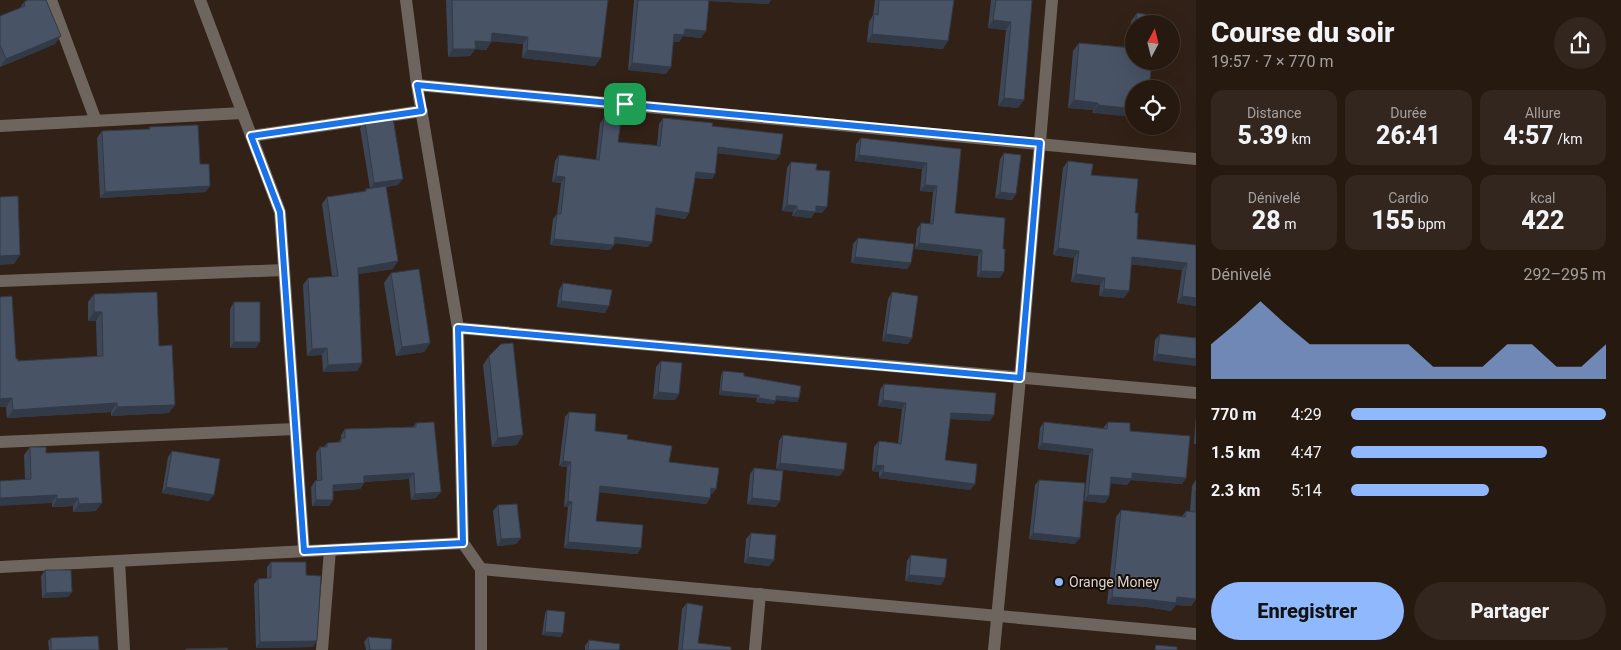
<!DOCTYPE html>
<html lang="fr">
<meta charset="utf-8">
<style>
body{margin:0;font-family:Roboto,sans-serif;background:#32261e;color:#f1f3f6;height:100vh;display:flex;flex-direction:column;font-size:19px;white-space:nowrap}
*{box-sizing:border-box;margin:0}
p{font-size:16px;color:#a4a09f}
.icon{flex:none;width:28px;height:28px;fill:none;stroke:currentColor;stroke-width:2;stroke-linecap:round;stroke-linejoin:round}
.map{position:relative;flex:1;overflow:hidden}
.side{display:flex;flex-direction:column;background:#261910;width:425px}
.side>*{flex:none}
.needle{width:32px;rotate:7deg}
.controls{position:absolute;left:1125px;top:15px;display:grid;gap:10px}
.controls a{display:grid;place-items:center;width:55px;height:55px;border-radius:50%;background:#261910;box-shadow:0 5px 20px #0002,0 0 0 1px #423830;font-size:25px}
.pin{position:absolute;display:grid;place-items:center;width:42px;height:42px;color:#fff;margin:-21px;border-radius:10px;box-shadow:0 2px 8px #0006}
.round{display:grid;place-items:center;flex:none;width:52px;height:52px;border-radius:26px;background:#32261e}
.summary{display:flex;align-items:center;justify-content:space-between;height:85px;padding:0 15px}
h1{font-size:28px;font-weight:800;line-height:38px}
.metrics{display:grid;grid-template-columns:repeat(3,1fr);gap:8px;height:85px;padding:5px 15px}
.metrics div{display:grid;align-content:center;border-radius:12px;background:#32261e;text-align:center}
.metrics b{font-size:25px;font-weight:800}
.metrics small{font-size:14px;font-weight:400}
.metrics p{font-size:14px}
.chart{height:140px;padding:10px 15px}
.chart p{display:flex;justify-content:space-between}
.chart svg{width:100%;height:90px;margin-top:5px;fill:#8fb8fd;opacity:.7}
.cta{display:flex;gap:10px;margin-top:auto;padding:10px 15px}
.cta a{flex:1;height:58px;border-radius:30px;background:#8fb8fd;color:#111;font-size:20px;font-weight:800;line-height:58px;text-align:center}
.cta a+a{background:#32261e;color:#f1f3f6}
ul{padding:0 15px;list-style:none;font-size:16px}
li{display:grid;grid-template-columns:80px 60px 1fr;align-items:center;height:38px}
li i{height:12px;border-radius:6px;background:#8fb8fd}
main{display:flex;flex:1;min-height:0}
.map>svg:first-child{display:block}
</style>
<main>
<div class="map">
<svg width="1196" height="650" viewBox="0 0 1196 650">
<rect width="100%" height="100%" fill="#322116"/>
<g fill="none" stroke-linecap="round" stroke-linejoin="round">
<g stroke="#6e655f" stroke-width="12">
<polyline points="51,0 96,121"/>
<polyline points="200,0 280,212 304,551"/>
<polyline points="406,0 417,85 458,328 463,543 481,569 481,650"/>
<polyline points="417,85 1196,159"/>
<polyline points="0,126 242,113"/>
<polyline points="251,136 422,111"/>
<polyline points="0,281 284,270"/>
<polyline points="458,328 1196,393"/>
<polyline points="0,442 295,429"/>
<polyline points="119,561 124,650"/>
<polyline points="0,567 463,543"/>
<polyline points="481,569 1196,634"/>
<polyline points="322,650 330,550"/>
<polyline points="755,650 760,594"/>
<polyline points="994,650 1020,378 1052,0"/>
</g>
</g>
<g fill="#3e4757">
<polygon points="446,0 608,0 595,66 522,58 523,44 492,41 486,50 475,49 470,56 448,57"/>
<polygon points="634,0 771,0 768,4 709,1 701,38 683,36 679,42 673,41 671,67 666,74 628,70"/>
<polygon points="875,0 954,0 943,49 867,42 869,22 873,15"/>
<polygon points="991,0 1032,0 1018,108 998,106 1006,30 988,28"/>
<polygon points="24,2 55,44 0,67 0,16 20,8"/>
<polygon points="1137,13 1156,24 1134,24 1134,61 1092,113 1093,110 1068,108 1073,51 1079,43 1128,47 1131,21"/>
<polygon points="604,118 618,142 657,145 659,124 663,118 712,126 776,160 717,153 715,174 712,179 695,178 689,213 685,219 656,214 648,247 614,243 614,245 610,250 550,245 553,219 557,214 561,183 552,182 555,161 559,155 596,160 600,123"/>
<polygon points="365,122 398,185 386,187 393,269 358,274 362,363 357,371 323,372 322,355 307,356 303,285 308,278 332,276 322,204 327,197 364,192 366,189 370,188 360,128"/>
<polygon points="149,127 200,164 210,186 205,192 100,198 97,138 102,131 149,129"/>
<polygon points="861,138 961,149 955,213 1005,218 1000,278 977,277 978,256 915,249 917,229 921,223 930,224 933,192 920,191 922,169 855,161 856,144"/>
<polygon points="1004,153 1016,194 1012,200 995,198 1000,159"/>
<polygon points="1068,161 1091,175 1135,213 1137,239 1196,245 1196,306 1177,303 1182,270 1131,264 1124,298 1099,296 1100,285 1071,282 1074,258 1053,255 1063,168"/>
<polygon points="791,162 816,170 822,213 815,212 811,218 792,216 793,212 782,211 787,168"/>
<polygon points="858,238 911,263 907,269 851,263 853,244"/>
<polygon points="391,273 430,343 424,352 396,356 384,283"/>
<polygon points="563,283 605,313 557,307 559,290"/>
<polygon points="892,292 912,338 908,344 882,341 888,299"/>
<polygon points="94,294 159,346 169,413 111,416 111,412 7,418 6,407 0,407 0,297 16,359 18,361 97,356 96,321 88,321 88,302"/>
<polygon points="234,302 256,348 230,348 230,309"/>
<polygon points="1160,334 1196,338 1153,361 1155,340"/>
<polygon points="489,356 517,445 492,447 483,365"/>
<polygon points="661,361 679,394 675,400 653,399 656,367"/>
<polygon points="723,371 799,398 797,402 776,400 774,404 756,402 757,398 719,395 721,375"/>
<polygon points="884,384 990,421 950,419 945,460 975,484 970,490 879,478 879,472 872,471 874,447 879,441 898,443 902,409 878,406 880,390"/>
<polygon points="569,412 595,431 627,439 716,489 712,494 711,494 710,498 706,504 599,492 596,521 641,548 637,554 564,548 568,507 564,507 567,467 559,466 565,417"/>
<polygon points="1196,415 1196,444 1194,444"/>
<polygon points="1044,422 1103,428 1108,422 1130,431 1186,478 1182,484 1131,480 1127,485 1111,483 1109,496 1105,503 1084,501 1089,455 1038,449 1040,428"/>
<polygon points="416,423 436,498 411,500 409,479 364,482 364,483 360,489 333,491 333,500 329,506 312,506 311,487 315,481 317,481 316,453 320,447 324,447 327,443 338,442 341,439 341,435 345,429 413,427"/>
<polygon points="783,435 840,476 776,469 779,441"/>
<polygon points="30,447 46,453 96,511 73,512 73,506 52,507 52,503 25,479 24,455"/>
<polygon points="172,451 209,501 162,493 168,457"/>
<polygon points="754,468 776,507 747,504 750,474"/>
<polygon points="1039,480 1075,544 1029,539 1035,485"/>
<polygon points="1196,480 1196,599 1191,606 1176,605 1171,611 1147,607 1107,604 1116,517 1121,510 1182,516 1186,511 1190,511 1192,486"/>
<polygon points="498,505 521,538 516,544 497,546 493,511"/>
<polygon points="751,533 774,560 769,566 744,563 746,539"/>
<polygon points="911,555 941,585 905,581 907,561"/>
<polygon points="271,562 306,575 313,647 256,648 254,584 258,579 267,578 267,567"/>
<polygon points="45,570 72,592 68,597 42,598 41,576"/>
<polygon points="687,603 698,643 731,650 678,650 682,609"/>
<polygon points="547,610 561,637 542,635 545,614"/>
<polygon points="368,637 391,650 366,650 364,642"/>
<polygon points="51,638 99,650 49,650 48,641"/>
<polygon points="589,640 619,650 585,650 585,646"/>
</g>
<g fill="#323a47">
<polygon points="706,0 771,0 768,4 705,1"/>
<polygon points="993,20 1011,22 1006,30 988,28"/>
<polygon points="685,29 706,31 701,38 683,36 679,42 669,41 674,34"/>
<polygon points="492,33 528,37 523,44 487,41"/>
<polygon points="872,34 948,41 943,49 867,42"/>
<polygon points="61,36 55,44 0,67 6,59"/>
<polygon points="475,41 491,42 486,50 475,49 470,56 448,57 453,49"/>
<polygon points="527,50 601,58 595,66 522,58"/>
<polygon points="632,63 671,67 666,74 628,70"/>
<polygon points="1004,98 1024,100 1018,108 998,106"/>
<polygon points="1074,100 1098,103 1093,110 1068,108"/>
<polygon points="1098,105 1134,109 1134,117 1092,113"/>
<polygon points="718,147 780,155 776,160 714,153"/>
<polygon points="859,155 927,163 922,169 855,161"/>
<polygon points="696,172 715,174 712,179 692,178"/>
<polygon points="556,176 565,177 561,183 552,182"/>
<polygon points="403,179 398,185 370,189 374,183"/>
<polygon points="925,185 937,186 933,192 920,191"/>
<polygon points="210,186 205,192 100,198 105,192"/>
<polygon points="1000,192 1016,194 1012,200 995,198"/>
<polygon points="787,205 797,206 793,212 782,211"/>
<polygon points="816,206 827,207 822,213 815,212 811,218 792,216 797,210"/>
<polygon points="656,208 689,213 685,219 652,214"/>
<polygon points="615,237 652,242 648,247 611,242"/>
<polygon points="554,239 614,245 610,250 550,245"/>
<polygon points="919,243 982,250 978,256 915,249"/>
<polygon points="1058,248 1079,251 1074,258 1053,255"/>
<polygon points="20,255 14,264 0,265 0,256"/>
<polygon points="855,257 911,263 907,269 851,263"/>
<polygon points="1132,257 1187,263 1182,270 1127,264"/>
<polygon points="398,261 393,269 353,275 358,268"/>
<polygon points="981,271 1004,272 1000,278 977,277"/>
<polygon points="1076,274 1105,278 1100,285 1071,282"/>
<polygon points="1104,289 1129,291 1124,298 1099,296"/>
<polygon points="1182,296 1196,298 1196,306 1177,303"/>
<polygon points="561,301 609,306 605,313 557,307"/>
<polygon points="94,312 102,312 96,321 88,321"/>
<polygon points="886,334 912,338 908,344 882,341"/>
<polygon points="234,342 260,342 256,348 230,348"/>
<polygon points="430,343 424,352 396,356 402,347"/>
<polygon points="327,348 322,355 307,356 312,349"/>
<polygon points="1157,354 1196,359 1196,366 1153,361"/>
<polygon points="362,363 357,371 323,372 328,365"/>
<polygon points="721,391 759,395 757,398 719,395"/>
<polygon points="658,392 679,394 675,400 653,399"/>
<polygon points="776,396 799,398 797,402 774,400"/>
<polygon points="12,398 6,407 0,407 0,399"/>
<polygon points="759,398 776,401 774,404 756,402"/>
<polygon points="883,400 906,403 902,409 878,406"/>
<polygon points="117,403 111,412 7,418 13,410"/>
<polygon points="175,405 169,413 111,416 117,407"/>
<polygon points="951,413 994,415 990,421 947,419"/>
<polygon points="523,435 517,445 492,447 498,438"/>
<polygon points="1042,443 1093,449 1089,455 1038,449"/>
<polygon points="563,461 571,462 567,467 559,466"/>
<polygon points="780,463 844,470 840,476 776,469"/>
<polygon points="876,465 884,466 879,472 872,471"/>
<polygon points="883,472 975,484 970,490 879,478"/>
<polygon points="414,473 409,479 360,482 364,476"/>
<polygon points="1132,473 1186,478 1182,484 1131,480 1127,485 1107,483 1111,477"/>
<polygon points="364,483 360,489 329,491 333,485"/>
<polygon points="600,486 710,498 706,504 596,492"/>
<polygon points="166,487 214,495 209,501 162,493"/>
<polygon points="711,488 716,489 712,494 708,494"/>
<polygon points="441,492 436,498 411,500 415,494"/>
<polygon points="57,495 52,503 0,506 0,498"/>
<polygon points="1088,495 1109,496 1105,503 1084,501"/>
<polygon points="78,498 73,506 52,507 57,499"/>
<polygon points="752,498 780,501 776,507 747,504"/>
<polygon points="316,500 333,500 329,506 312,506"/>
<polygon points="568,501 572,502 568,507 564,507"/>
<polygon points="102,503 96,511 73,512 79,504"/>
<polygon points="1033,533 1080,538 1075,544 1029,539"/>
<polygon points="521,538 516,544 497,546 501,539"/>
<polygon points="568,542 641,548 637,554 564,548"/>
<polygon points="748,557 774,560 769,566 744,563"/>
<polygon points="909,575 945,578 941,585 905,581"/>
<polygon points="72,592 68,597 42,598 46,593"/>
<polygon points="1112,597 1177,597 1196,599 1191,606 1176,605 1171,611 1147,607 1107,604"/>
<polygon points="545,632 563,633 561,637 542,635"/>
<polygon points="317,641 313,647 256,648 260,642"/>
</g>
<g fill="#485365" stroke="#323a47">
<polygon points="28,0 46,0 61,36 6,59 0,45 0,16 25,6 24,2"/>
<polygon points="452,0 608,0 601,58 527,50 528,37 492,33 491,42 475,41 476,49 453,49"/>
<polygon points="638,0 709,0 706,31 685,29 684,35 674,34 671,67 632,63"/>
<polygon points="879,0 954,0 948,41 872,34 874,14 878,15"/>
<polygon points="996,0 1032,0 1024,100 1004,98 1011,22 993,20"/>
<polygon points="1137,13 1157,16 1156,24 1135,24"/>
<polygon points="1134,35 1134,61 1152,61 1149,89 1134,89 1134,109 1098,105 1098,103 1074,100 1079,43 1132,48"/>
<polygon points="393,118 403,179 374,183 365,122"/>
<polygon points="604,118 621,120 618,142 660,146 663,118 713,123 712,126 783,134 780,155 718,147 715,174 696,172 689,213 656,208 652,242 615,237 614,245 554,239 557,214 561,214 565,177 556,176 559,155 599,160"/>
<polygon points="198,125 200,164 209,164 210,186 105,192 102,131 150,129 149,127"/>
<polygon points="861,138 961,149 955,213 1005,218 1003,249 1005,249 1004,272 981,271 982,250 919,243 921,223 933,224 937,186 925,185 927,163 859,155"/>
<polygon points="1004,153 1021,155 1016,194 1000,192"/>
<polygon points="1068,161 1093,164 1091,175 1138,179 1135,213 1138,213 1137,239 1196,245 1196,298 1182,296 1187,263 1132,257 1129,291 1104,289 1105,278 1076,274 1079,251 1058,248"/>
<polygon points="791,162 817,164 816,170 830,171 827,207 816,206 816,212 797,210 797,206 787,205"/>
<polygon points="386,186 398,261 358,268 362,363 328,365 327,348 312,349 308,278 338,276 327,197 366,191 366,189"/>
<polygon points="18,196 20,255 0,256 0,197"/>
<polygon points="858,238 914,244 911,263 855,257"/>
<polygon points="419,269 430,343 402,347 391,273"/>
<polygon points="563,283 612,290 609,306 561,301"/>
<polygon points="157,292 159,346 172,345 175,405 117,407 117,403 13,410 12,398 0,399 0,297 12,296 16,359 18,359 18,361 103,356 102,312 94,312 94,294"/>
<polygon points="892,292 918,296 912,338 886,334"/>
<rect x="234" y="302" width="26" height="40"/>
<polygon points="1160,334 1196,338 1196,359 1157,354"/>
<polygon points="513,343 523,435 498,438 489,356 501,344"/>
<polygon points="661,361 682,363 679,394 658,392"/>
<polygon points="723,371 744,373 744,376 801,386 799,398 776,396 776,401 759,398 759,395 721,391"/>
<polygon points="884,384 996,393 994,415 951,413 945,460 977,464 975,484 883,472 884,466 876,465 879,441 901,444 906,403 883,400"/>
<polygon points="569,412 596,414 595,431 628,435 627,439 672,446 669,462 719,468 716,489 711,488 710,498 600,486 596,521 643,525 641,548 568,542 572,502 568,501 571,462 563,461"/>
<polygon points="434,422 441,492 415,494 414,473 364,476 364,483 333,485 333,500 316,500 315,481 322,480 320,447 327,447 327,443 341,442 341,438 345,438 345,429 416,427 416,423"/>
<polygon points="1044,422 1107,429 1108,422 1130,423 1130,431 1190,436 1186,478 1132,473 1132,479 1111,477 1109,496 1088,495 1093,449 1042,443"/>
<polygon points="783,435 847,443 844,470 780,463"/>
<polygon points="30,447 46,447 46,453 99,451 102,503 79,504 78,498 57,499 57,495 0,498 0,481 31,479"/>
<polygon points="172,451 220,459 214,495 166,487"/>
<polygon points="754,468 783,471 780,501 752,498"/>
<polygon points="1039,480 1085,483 1080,538 1033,533"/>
<polygon points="1196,490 1196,599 1177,597 1176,603 1152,600 1112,597 1121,510 1185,517 1186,511 1195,512"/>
<polygon points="517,504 521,538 501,539 498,505"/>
<polygon points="751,533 776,535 774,560 748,557"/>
<polygon points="911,555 947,559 945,578 909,575"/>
<polygon points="271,562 306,562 306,575 321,576 317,641 260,642 258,579 271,578"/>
<polygon points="45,570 71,570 72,592 46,593"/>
<polygon points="687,603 703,606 698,643 731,647 731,650 682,650"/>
<polygon points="547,610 565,612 563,633 545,632"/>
<polygon points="98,636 99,650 51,650 51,638"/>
<polygon points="368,637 392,639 391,650 370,650"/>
<polygon points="589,640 620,644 619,650 588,650"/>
<polygon points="1156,645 1177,647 1177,650 1155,650"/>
<polygon points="228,648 227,650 186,650 186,649"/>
</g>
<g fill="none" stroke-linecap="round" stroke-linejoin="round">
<g stroke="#fff" stroke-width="10">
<polygon id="route" points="417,85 1040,143 1020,378 458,328 463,543 304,551 280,212 251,136 422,111"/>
</g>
<use href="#route" stroke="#1a73e8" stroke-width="6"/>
</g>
<circle fill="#8fb8fd" stroke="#140d08" stroke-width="2" cx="1059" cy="582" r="5"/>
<g text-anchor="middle" stroke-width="4" stroke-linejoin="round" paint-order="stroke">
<g font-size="14" fill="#dfd3cc" stroke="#140d08" text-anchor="start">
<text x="1069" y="587">Orange Money</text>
</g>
</g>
</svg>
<div class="controls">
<a><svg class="needle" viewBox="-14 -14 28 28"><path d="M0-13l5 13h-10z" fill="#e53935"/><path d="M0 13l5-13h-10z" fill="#a4a09f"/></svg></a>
<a><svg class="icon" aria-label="locate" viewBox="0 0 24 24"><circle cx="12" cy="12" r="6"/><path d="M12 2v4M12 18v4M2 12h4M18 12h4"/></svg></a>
</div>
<div class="pin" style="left:625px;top:104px;background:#1e9e55"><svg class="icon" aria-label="arrive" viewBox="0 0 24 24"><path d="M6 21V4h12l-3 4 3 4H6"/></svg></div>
</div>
<section class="side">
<div class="summary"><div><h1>Course du soir</h1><p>19:57 · 7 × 770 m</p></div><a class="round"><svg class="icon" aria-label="share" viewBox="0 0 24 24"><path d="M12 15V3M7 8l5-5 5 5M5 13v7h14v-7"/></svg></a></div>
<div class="metrics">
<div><p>Distance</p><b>5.39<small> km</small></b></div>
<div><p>Durée</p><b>26:41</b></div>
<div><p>Allure</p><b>4:57<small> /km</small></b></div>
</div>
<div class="metrics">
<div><p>Dénivelé</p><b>28<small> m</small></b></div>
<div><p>Cardio</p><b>155<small> bpm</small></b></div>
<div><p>kcal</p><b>422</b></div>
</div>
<div class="chart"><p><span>Dénivelé</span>292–295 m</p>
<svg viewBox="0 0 160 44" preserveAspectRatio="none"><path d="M0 44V27L10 17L20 6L30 17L40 27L50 27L60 27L70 27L80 27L90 38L100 38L110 38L120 27L130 27L140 38L150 38L160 27V44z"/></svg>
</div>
<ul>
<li><b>770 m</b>4:29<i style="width:100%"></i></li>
<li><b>1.5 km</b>4:47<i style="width:77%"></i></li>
<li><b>2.3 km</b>5:14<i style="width:54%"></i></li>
</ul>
<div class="cta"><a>Enregistrer</a><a>Partager</a></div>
</section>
</main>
